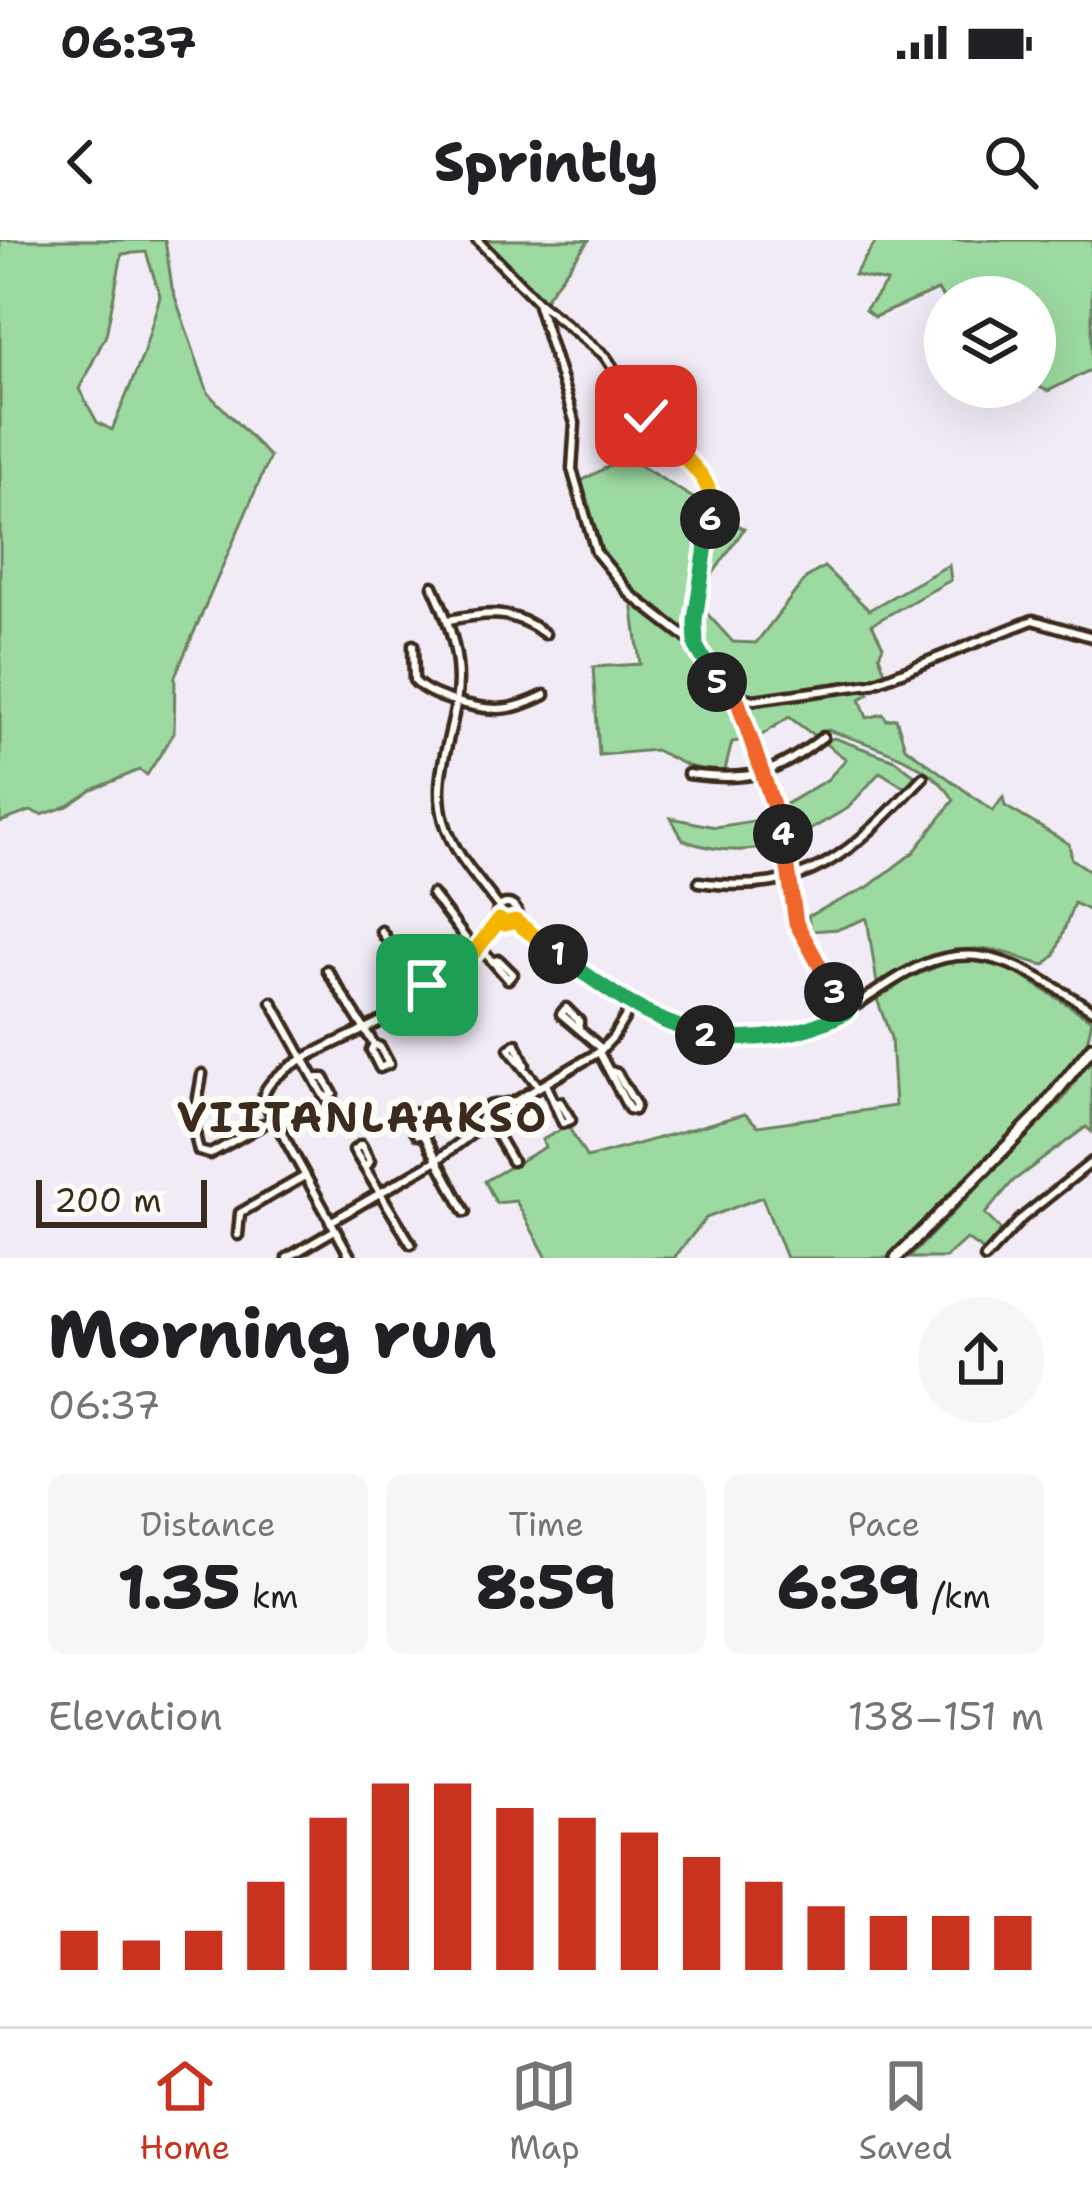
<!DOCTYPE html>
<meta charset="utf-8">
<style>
body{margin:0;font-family:"Shantell Sans",sans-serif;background:#f6f6f6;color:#202124;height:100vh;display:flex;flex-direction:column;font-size:45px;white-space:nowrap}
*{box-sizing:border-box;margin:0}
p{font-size:39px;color:#757577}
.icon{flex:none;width:66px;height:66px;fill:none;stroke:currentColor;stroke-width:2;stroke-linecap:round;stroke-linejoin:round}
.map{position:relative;height:1018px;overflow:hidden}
.panel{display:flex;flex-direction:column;background:#fff;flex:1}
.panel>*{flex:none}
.controls{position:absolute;left:924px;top:36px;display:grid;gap:24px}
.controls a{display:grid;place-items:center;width:132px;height:132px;border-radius:50%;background:#fff;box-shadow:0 12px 48px #0002;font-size:60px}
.scale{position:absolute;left:36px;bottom:30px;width:171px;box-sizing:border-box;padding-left:12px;border:6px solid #3b2a1e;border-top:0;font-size:33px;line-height:42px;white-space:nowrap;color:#3b2a1e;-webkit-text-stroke:9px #fdfcf7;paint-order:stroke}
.pin{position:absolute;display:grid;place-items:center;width:102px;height:102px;color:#fff;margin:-51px;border-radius:24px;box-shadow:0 6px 18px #0006}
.km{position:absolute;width:60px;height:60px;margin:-30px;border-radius:50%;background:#222;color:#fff;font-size:33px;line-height:60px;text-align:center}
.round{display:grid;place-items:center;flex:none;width:126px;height:126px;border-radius:63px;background:#f6f6f6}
.overview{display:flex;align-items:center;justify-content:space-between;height:204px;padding:0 48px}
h1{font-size:66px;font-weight:800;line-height:90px}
.figures{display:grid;grid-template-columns:repeat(3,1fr);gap:18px;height:204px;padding:12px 48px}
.figures div{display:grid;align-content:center;border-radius:18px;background:#f6f6f6;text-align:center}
.figures b{font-size:60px;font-weight:800}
.figures small{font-size:33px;font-weight:400}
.figures p{font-size:33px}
.chart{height:336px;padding:24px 48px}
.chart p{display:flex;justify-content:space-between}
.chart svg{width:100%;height:216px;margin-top:12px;stroke:#c8321e;stroke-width:6}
.status{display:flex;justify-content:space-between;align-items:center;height:84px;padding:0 60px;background:#fff;direction:ltr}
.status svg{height:33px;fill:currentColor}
header{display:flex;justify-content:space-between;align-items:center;height:156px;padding:0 48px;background:#fff;font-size:54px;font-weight:800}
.menu{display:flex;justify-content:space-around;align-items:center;height:168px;border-top:3px solid #e0e0e0;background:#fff;font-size:33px;color:#757577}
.menu a{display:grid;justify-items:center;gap:6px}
.menu .current{color:#c8321e}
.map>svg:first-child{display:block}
</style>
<div class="status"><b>06:37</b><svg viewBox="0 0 49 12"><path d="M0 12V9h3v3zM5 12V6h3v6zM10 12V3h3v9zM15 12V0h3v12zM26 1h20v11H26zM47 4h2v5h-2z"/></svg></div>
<header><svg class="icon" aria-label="back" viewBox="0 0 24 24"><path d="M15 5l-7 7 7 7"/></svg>Sprintly<svg class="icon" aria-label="search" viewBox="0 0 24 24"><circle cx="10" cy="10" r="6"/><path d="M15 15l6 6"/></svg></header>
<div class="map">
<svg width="1092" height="1018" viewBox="0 0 1092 1018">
<rect width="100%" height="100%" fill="#f1ebf6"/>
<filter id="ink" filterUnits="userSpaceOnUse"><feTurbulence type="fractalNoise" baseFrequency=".00833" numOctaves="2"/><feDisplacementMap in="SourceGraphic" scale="24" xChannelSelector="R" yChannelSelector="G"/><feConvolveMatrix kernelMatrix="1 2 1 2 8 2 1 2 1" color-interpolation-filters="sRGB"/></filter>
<g filter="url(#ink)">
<g fill="#9ddaa2" stroke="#6c8260" stroke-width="3" fill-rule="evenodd">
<path d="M0,0H165L172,48L208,153L270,217L175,436L174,493L147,535L139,530L92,550L68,566L42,575L30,571L0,582ZM146,12L160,56L143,115L112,190L97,182L79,149L106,95L122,14Z"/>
<polygon points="484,0 589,0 544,60"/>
<polygon points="877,0 1092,0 1092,129 1048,151 1035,145 1035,57 945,57 945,62 938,50 874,77 865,70 887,42 854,35"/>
<polygon points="626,217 744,289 694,361 688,401 729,463 746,500 732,502 724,534 688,526 655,510 599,515 593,427 640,424 632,362 591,307 570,247"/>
<path d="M949,325L951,340L872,384L883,406L879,415L886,435L753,457C710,446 698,406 700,366L733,402L756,403L806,338L824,327L869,370Z"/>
<path d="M867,448L869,454L860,459L867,478L883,474L887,480L896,478L905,507L993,571L1003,557L1005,566L1069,604L1072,619L1092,632V672L1074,663L1055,715L1045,725C1031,723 1020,717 1007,713C959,701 916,717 877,744L867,678L839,689L811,691L808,676L868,647L914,612L954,560C930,520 870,505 828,490L816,497L789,477L756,499L743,462L755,464L819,451Z"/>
<polygon points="834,498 895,520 916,536 907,549 880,532 848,568 792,600 781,567 828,539 846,519 823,502"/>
<path d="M671,578L715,587L767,579L773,605C742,614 713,611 683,600Z"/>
<polygon points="952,721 999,722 1092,780 1086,807 1052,851 1004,907 894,1018 786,1018 762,957 706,978 674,1018 547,1018 516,961 496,963 485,941 545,907 542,900 568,886 587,918 745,874 758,886 895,866 891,798 877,759 911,737"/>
<polygon points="1092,815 1092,892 1086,887 1013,941 985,974 1001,990 984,1011 966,999 945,1018 909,1018 1065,857"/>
</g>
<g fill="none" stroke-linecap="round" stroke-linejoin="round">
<g stroke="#3b2a1e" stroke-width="15">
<g id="street">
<polyline points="477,0 537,61 605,116 654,190 701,233 713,261 695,380 696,406 717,442 736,456 754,460 871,444 1033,380 1092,397"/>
<polyline points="538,65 575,183 572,229 596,312 631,355 696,405"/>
<path d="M433,346C450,383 463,422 456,463C450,504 432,539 444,581C454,615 479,640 499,667"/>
<path d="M449,380C488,372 513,369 545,394"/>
<path d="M413,405L414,440C428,457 474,468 497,469C514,469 531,462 545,455"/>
<polyline points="736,456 782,590 796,683 847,772"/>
<path d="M688,534C750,542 775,535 823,497"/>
<path d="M699,642C810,657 853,611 923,537"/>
<polyline points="432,654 475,711"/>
<circle cx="507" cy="674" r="10"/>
<path d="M515,681C569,722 625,774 693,792C733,802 782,803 820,786C876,760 917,706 985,717C1021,723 1061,751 1092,770"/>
<polyline points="381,691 421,749"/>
<polyline points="479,706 508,739 513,734 499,720 495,721"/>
<polyline points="327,730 374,804 371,810 380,828 389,824 380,807 374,804"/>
<polyline points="427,745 449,780 455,776 445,761 439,761"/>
<polyline points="272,762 325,858 333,854 324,838 318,838"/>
<polyline points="579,787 579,781 566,768 561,774 602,809"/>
<polyline points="599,812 629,869 634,870"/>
<polyline points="525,825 516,804 509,809 539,847"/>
<polyline points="611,831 617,833 636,865 634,870"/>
<path d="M202,834C198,863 190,882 199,911L210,914L273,879"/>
<polyline points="546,844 563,883 571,880 560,862 557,863"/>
<polyline points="483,871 512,921"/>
<polyline points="473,893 489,866 508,863"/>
<polyline points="424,895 425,890 415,873 407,878 418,895 424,895 465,972"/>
<polyline points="367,926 370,921 361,905 354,910 411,1004"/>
<polyline points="330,982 437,920 512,863 599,812 613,797 631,767"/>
<polyline points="238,995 240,973 305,936"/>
<polyline points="287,1018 335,990"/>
<path d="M351,1018L263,859C265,824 365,794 393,774C403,767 412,757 422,749C449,727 480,712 499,680"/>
<polyline points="985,1018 1022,978 1092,922"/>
</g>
</g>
<g stroke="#3b2a1e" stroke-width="18">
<polyline id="secondary" points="896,1018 1037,876 1092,807"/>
</g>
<use href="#street" stroke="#fdfcf7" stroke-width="6"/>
<use href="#secondary" stroke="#fdfcf7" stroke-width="9"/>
</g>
</g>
<g fill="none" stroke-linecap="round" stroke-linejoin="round" filter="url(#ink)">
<g stroke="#fff" stroke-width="24">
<polyline id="split-1" points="427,745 475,711 499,680 505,684 515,681 558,714"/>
</g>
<g stroke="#fff" stroke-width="24">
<path id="split-2" d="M558,714C604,748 648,781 705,795"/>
</g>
<g stroke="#fff" stroke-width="24">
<path id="split-3" d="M705,795C757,804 801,795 847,772L834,752"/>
</g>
<g stroke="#fff" stroke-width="24">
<polyline id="split-4" points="783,594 796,683 834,752"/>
</g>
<g stroke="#fff" stroke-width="24">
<polyline id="split-5" points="717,442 736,456 783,594"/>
</g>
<g stroke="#fff" stroke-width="24">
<polyline id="split-6" points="710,279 695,380 696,406 717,442"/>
</g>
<g stroke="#fff" stroke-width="24">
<path id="split-7" d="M646,176C668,214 720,228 710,279"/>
</g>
<use href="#split-1" stroke="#f5b400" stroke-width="15"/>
<use href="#split-2" stroke="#22a559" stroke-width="15"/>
<use href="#split-3" stroke="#22a559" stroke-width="15"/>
<use href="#split-4" stroke="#f0652b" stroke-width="15"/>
<use href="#split-5" stroke="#f0652b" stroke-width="15"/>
<use href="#split-6" stroke="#22a559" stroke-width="15"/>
<use href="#split-7" stroke="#f5b400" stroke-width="15"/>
</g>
<g text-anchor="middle" stroke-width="12" stroke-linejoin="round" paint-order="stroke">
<g font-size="42" font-weight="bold" letter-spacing="3" fill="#3b2a1e" stroke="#fdfcf7">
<text x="363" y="892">VIITANLAAKSO</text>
</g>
</g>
</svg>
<div class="controls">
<a><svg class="icon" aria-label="layers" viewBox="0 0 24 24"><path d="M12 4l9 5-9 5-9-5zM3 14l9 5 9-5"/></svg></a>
</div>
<div class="scale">200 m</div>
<div class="pin" style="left:427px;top:745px;background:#1e9e55"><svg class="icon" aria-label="arrive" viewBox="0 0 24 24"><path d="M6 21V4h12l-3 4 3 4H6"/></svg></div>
<div class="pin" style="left:646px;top:176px;background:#d93025"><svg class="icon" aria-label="check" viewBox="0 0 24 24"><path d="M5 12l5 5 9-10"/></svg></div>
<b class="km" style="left:558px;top:714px">1</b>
<b class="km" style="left:705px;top:795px">2</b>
<b class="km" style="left:834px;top:752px">3</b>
<b class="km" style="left:783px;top:594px">4</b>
<b class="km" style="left:717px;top:442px">5</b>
<b class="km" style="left:710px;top:279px">6</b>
</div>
<section class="panel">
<div class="overview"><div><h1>Morning run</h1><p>06:37</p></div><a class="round"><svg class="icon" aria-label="share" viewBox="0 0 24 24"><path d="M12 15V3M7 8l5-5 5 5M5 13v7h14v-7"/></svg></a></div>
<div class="figures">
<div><p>Distance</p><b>1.35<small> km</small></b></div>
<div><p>Time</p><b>8:59</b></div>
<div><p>Pace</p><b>6:39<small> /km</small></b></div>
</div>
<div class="chart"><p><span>Elevation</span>138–151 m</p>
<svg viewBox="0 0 160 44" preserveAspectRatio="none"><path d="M5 44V36M15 44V38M25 44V36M35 44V26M45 44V13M55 44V6M65 44V6M75 44V11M85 44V13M95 44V16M105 44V21M115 44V26M125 44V31M135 44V33M145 44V33M155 44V33"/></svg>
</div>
</section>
<nav class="menu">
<a class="current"><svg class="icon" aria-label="home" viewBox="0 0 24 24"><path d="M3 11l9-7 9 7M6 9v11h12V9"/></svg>Home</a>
<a><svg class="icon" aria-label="map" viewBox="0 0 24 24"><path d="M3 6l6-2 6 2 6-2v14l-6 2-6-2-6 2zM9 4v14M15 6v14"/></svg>Map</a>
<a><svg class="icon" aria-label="saved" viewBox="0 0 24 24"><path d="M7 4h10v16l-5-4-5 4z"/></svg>Saved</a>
</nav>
